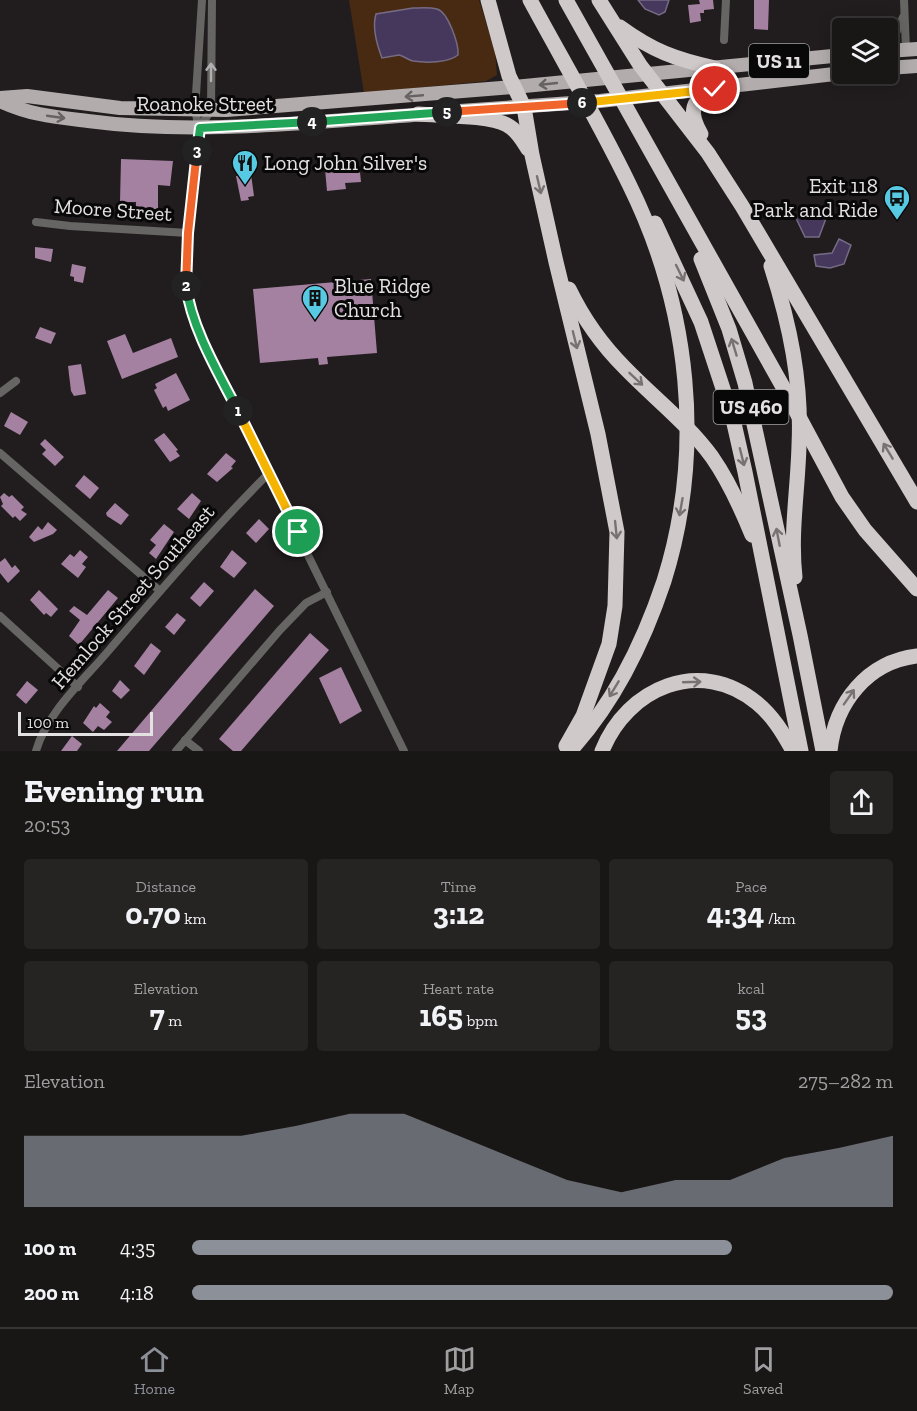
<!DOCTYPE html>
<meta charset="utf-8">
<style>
body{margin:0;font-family:"Zilla Slab",serif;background:#262323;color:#f1f3f6;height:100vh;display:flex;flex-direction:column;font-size:22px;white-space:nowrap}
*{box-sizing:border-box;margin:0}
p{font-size:20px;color:#9f9fa1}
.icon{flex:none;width:33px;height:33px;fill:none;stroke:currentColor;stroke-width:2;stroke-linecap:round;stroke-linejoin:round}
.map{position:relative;height:751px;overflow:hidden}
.drawer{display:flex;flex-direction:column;background:#191616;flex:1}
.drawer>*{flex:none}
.fabs{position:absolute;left:832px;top:18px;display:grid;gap:12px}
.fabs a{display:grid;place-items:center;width:66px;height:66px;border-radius:6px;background:#191616;box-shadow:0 3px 15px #0003,0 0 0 2px #373535;font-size:30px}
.scale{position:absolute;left:18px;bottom:15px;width:135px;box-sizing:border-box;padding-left:6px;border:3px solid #e4e1e2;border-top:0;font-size:16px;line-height:21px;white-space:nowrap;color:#e4e1e2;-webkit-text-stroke:4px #090808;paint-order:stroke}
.pin{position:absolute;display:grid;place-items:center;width:51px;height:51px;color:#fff;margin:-26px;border:3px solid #fff;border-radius:50%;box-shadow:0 2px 6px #0007}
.km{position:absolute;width:30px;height:30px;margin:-15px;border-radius:50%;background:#222;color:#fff;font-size:16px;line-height:30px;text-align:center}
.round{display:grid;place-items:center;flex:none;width:63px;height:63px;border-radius:6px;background:#262323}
.overview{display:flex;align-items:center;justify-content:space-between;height:102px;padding:0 24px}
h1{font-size:33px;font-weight:800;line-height:45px}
.stats{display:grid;grid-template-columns:repeat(3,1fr);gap:9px;height:102px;padding:6px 24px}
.stats div{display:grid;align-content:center;border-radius:6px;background:#262323;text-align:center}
.stats b{font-size:30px;font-weight:800}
.stats small{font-size:16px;font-weight:400}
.stats p{font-size:16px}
.chart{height:168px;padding:12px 24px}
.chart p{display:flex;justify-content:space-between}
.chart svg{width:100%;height:108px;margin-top:6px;fill:#8c9099;opacity:.7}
ul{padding:0 24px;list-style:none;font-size:20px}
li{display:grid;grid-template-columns:96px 72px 1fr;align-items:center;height:45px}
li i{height:15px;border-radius:8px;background:#8c9099}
.tabs{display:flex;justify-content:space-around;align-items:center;height:84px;border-top:2px solid #373535;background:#191616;font-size:16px;color:#9f9fa1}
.tabs a{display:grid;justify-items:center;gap:3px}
.tabs .active{color:#8c9099}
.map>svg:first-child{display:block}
</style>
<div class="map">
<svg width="917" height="751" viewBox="0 0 917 751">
<rect width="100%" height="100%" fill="#211d1e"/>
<polygon fill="#482a12" points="349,0 479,0 495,52 497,75 486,81 364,93"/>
<g fill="#46385c" stroke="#756b84" stroke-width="1.5">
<polygon points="638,0 669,0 665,12 659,15 645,9"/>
<path d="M413,8C420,8 429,7 437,9C448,12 459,44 458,55C448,63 426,63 413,61C408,60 404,56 399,55L382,58C377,45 372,27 376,14Z"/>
<polygon points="809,209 828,213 819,237 805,237 795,216 802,210"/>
<polygon points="839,239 851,245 844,264 830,268 816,266 814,255 832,253"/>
</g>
<g fill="#a481a1">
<polygon points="699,0 713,0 714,9 704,10 704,13 700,13 701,21 690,23 688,5 700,4"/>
<polygon points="754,0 769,0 768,30 754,29"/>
<polygon points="121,159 173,161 170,186 158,185 158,209 136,209 136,202 120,202"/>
<polygon points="344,167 345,173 360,172 361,182 345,183 346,189 327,191 325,169"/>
<polygon points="251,174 254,196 248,197 249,200 241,201 236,176"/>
<polygon points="35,247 53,249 51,262 35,258"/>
<polygon points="72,264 86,267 83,283 74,281 74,277 70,276"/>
<polygon points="371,279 377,353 327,357 328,364 319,365 318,358 260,363 253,289"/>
<polygon points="40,327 56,333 51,344 35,338"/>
<polygon points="125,334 133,353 171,338 178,357 122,379 107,341"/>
<polygon points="81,364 86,394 74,396 71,391 68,366"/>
<polygon points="176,373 190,400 168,411 166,406 163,408 154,390 157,388 155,384"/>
<polygon points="11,412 28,422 20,435 4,426"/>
<polygon points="164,433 178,450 176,451 180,456 170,462 154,440"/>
<polygon points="45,439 64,457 55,466 42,454 46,450 40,444"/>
<polygon points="226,453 236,461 231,467 233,468 217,482 207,474"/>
<polygon points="84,475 99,488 90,499 75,486"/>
<polygon points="4,493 9,497 12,495 24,507 21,510 27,514 20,521 15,516 13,518 1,506 3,504 0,497"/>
<polygon points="192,493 201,501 189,519 177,509"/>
<polygon points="115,503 129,515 121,525 107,516 106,513"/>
<polygon points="259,519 269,529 256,543 246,533"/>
<polygon points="48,522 57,530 53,534 34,542 29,537 38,526 42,530"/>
<polygon points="164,524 174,532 156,559 149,553 156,545 150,540"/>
<polygon points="80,550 88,557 82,564 86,567 78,578 61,564 70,554 74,557"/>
<polygon points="232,550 247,563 234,578 220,567"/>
<polygon points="5,558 12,568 15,565 20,571 8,583 0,573 0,562"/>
<polygon points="204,582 214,591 200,607 190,598"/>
<polygon points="255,589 274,606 149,751 117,751"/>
<polygon points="39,590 58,609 51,617 46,613 44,615 30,600"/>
<polygon points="108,590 118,598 79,645 69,636 80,620 69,611 74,606 87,615"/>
<polygon points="177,613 186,620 174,635 165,627"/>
<polygon points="310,633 329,650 241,751 233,751 219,739"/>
<polygon points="151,643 161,651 144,675 134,666"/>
<polygon points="341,667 362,711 340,724 319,678"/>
<polygon points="120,680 130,690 121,699 112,691"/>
<polygon points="27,681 38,690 26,704 16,695"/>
<polygon points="100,703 110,712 106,717 112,722 104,730 98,726 93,732 83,723 94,706 96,708"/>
<polygon points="72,736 82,744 77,751 61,751"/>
</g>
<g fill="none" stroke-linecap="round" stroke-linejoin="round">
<g stroke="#676564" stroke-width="8">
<path d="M202,0L195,110C201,132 197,152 195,174C191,209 184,245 186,280C187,317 209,351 224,384L404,751"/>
<polyline points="904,0 906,50"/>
<polyline points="724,40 726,0"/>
<polyline points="888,42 897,31 903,17"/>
<polyline points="200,127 211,110 212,0"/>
<polyline points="36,222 70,226 188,233"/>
<polyline points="0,393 16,381"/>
<polyline points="0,453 160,591"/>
<polyline points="0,616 78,687"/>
<polyline points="185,740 199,751"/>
<path d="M36,751C47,712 84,680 110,649C162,589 213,529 269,473"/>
<polyline points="176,751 280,630 306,603 327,592"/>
</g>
<g stroke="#b2adac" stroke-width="14">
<polyline points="888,51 917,49"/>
<polyline points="888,68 917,66"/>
<polyline points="0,98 27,96 120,108 226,110 514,87 843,55"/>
<path d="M0,101C30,115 55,117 88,121C201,136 316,121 429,114"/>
<polyline points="460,111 600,101 843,73"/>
</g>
<g stroke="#cfcac9" stroke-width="15">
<polyline points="488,0 509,76 524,107 532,155 556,262 598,434 617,532 615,606 609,644 583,716 566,746"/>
<path d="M530,0C563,61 599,122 629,184C690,307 705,450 664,581C644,641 613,704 570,751"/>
<polyline points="566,0 783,387 842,497 865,530 917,589"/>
<polyline points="599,0 640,65 708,153 742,206 917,502"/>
<path d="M620,27C653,51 675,59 715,68"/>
<path d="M418,114C440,116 489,115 507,125C517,130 522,140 528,149"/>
<path d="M701,134C688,112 691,99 715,89"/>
<polyline points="655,223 701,322 733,419 745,472 801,751"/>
<polyline points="701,259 729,329 745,383 800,635 823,751"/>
<path d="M771,266C790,325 802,382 799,445C798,489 790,533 795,577"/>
<path d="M569,289C583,318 602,345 625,368C654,398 687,423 712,457C728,480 741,508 752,535"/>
<path d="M602,751C627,688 700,656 757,703C773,716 783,733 793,751"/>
<path d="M830,751C835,703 867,662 917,656"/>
</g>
</g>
<defs><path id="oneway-shaft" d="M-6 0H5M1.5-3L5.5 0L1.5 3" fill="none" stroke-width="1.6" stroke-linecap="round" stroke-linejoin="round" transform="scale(1.5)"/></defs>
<use stroke="#b2afb0" href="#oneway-shaft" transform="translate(211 72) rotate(-90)"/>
<g stroke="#666362">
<use href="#oneway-shaft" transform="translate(548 84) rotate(174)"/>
<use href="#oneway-shaft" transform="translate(414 96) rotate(175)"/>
<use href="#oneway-shaft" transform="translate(56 117) rotate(8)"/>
</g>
<g stroke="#767372">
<use href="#oneway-shaft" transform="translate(539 185) rotate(77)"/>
<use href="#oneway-shaft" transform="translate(680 273) rotate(64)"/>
<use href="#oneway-shaft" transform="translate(575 340) rotate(76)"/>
<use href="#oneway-shaft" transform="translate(734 347) rotate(-107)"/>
<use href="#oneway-shaft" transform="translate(636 379) rotate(43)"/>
<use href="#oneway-shaft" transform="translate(888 451) rotate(-121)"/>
<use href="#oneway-shaft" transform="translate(742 457) rotate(76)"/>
<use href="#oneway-shaft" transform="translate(681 507) rotate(100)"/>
<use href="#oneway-shaft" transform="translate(616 530) rotate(84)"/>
<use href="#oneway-shaft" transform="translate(778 537) rotate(-101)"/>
<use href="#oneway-shaft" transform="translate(692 682) rotate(-2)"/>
<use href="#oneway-shaft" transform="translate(614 689) rotate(121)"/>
<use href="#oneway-shaft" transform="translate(849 697) rotate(-55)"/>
</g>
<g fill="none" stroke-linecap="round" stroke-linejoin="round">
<g stroke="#fff" stroke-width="12">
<polyline id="split-1" points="238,411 298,532"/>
</g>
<g stroke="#fff" stroke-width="12">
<path id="split-2" d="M186,286C192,329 218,372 238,411"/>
</g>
<g stroke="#fff" stroke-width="12">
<polyline id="split-3" points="186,286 188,233 197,151"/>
</g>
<g stroke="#fff" stroke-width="12">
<polyline id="split-4" points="197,151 200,128 312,122"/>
</g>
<g stroke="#fff" stroke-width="12">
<polyline id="split-5" points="312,122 447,112"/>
</g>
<g stroke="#fff" stroke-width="12">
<polyline id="split-6" points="447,112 582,103"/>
</g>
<g stroke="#fff" stroke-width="12">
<polyline id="split-7" points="582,103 715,89"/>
</g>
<use href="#split-1" stroke="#f5b400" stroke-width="8"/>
<use href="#split-2" stroke="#22a559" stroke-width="8"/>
<use href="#split-3" stroke="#f0652b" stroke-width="8"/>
<use href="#split-4" stroke="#22a559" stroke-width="8"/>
<use href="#split-5" stroke="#22a559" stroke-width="8"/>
<use href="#split-6" stroke="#f0652b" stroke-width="8"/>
<use href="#split-7" stroke="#f5b400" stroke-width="8"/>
</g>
<defs>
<g id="restaurant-pin" transform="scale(1.35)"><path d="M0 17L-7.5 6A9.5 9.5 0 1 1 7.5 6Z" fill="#57c9e2" stroke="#090808"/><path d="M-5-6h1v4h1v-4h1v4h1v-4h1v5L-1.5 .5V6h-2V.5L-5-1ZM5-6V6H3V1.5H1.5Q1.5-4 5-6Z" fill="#111"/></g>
<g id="bus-pin" transform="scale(1.35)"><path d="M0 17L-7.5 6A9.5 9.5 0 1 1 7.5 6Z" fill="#57c9e2" stroke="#090808"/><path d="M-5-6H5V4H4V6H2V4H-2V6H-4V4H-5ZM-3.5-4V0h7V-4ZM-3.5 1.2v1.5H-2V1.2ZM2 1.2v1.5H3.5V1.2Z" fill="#111"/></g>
<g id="building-pin" transform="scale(1.35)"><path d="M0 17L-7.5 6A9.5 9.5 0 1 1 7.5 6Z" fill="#57c9e2" stroke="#090808"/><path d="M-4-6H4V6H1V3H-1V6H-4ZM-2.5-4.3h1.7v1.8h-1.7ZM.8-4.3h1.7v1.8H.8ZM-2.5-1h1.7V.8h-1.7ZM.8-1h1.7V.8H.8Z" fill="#111"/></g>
</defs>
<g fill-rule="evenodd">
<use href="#restaurant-pin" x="245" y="163"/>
<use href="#bus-pin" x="897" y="198"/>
<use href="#building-pin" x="315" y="298"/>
</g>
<g text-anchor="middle" stroke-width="6" stroke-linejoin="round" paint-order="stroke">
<g fill="#090808" stroke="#a2a0a1" stroke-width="1.5">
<rect x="749" y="44" width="60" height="34" rx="4.5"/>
<rect x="713.5" y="390" width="75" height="34" rx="4.5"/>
</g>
<g font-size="20" font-weight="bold" fill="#e4e1e2">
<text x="779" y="68">US 11</text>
<text x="751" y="414">US 460</text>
</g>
<g font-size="21" fill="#e4e1e2" stroke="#090808">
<text x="205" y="111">Roanoke Street</text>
<text transform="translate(113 210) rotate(4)" y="7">Moore Street</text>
<text transform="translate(133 597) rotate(-49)" y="7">Hemlock Street Southeast</text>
</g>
<g font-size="21" fill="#e4e1e2" stroke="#090808" text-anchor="start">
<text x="264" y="170">Long John Silver's</text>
<text x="878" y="193" text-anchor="end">Exit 118<tspan x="878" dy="24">Park and Ride</tspan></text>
<text x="334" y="293">Blue Ridge<tspan x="334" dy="24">Church</tspan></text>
</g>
</g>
</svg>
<div class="fabs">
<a><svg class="icon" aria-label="layers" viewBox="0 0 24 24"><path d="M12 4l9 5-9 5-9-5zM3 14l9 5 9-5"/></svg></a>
</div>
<div class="scale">100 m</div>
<div class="pin" style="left:298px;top:532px;background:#1e9e55"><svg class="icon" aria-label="arrive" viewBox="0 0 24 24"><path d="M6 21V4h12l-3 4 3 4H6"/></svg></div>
<div class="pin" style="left:715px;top:89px;background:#d93025"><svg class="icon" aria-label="check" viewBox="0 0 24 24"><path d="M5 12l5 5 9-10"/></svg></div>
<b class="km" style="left:238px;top:411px">1</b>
<b class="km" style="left:186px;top:286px">2</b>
<b class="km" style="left:197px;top:151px">3</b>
<b class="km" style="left:312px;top:122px">4</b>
<b class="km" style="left:447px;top:112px">5</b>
<b class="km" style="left:582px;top:103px">6</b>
</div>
<section class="drawer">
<div class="overview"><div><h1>Evening run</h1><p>20:53</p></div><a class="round"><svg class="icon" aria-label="share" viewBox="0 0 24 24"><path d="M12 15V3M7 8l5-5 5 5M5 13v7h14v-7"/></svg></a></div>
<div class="stats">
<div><p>Distance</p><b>0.70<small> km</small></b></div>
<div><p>Time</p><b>3:12</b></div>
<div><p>Pace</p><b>4:34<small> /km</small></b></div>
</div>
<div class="stats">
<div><p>Elevation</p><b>7<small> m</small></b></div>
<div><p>Heart rate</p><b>165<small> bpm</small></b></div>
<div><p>kcal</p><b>53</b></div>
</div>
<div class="chart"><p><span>Elevation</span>275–282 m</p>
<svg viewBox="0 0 160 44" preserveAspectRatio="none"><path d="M0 44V15L10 15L20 15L30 15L40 15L50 11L60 6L70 6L80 15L90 24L100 33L110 38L120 33L130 33L140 24L150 20L160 15V44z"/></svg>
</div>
<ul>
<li><b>100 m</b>4:35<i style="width:77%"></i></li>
<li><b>200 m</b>4:18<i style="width:100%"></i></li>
</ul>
</section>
<nav class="tabs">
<a class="active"><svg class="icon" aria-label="home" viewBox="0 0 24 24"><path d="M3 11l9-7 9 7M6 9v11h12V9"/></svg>Home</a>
<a><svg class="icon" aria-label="map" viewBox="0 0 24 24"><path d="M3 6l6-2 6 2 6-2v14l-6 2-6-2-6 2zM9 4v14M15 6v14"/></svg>Map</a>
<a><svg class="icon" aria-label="saved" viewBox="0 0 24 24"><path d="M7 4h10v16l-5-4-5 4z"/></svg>Saved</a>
</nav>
